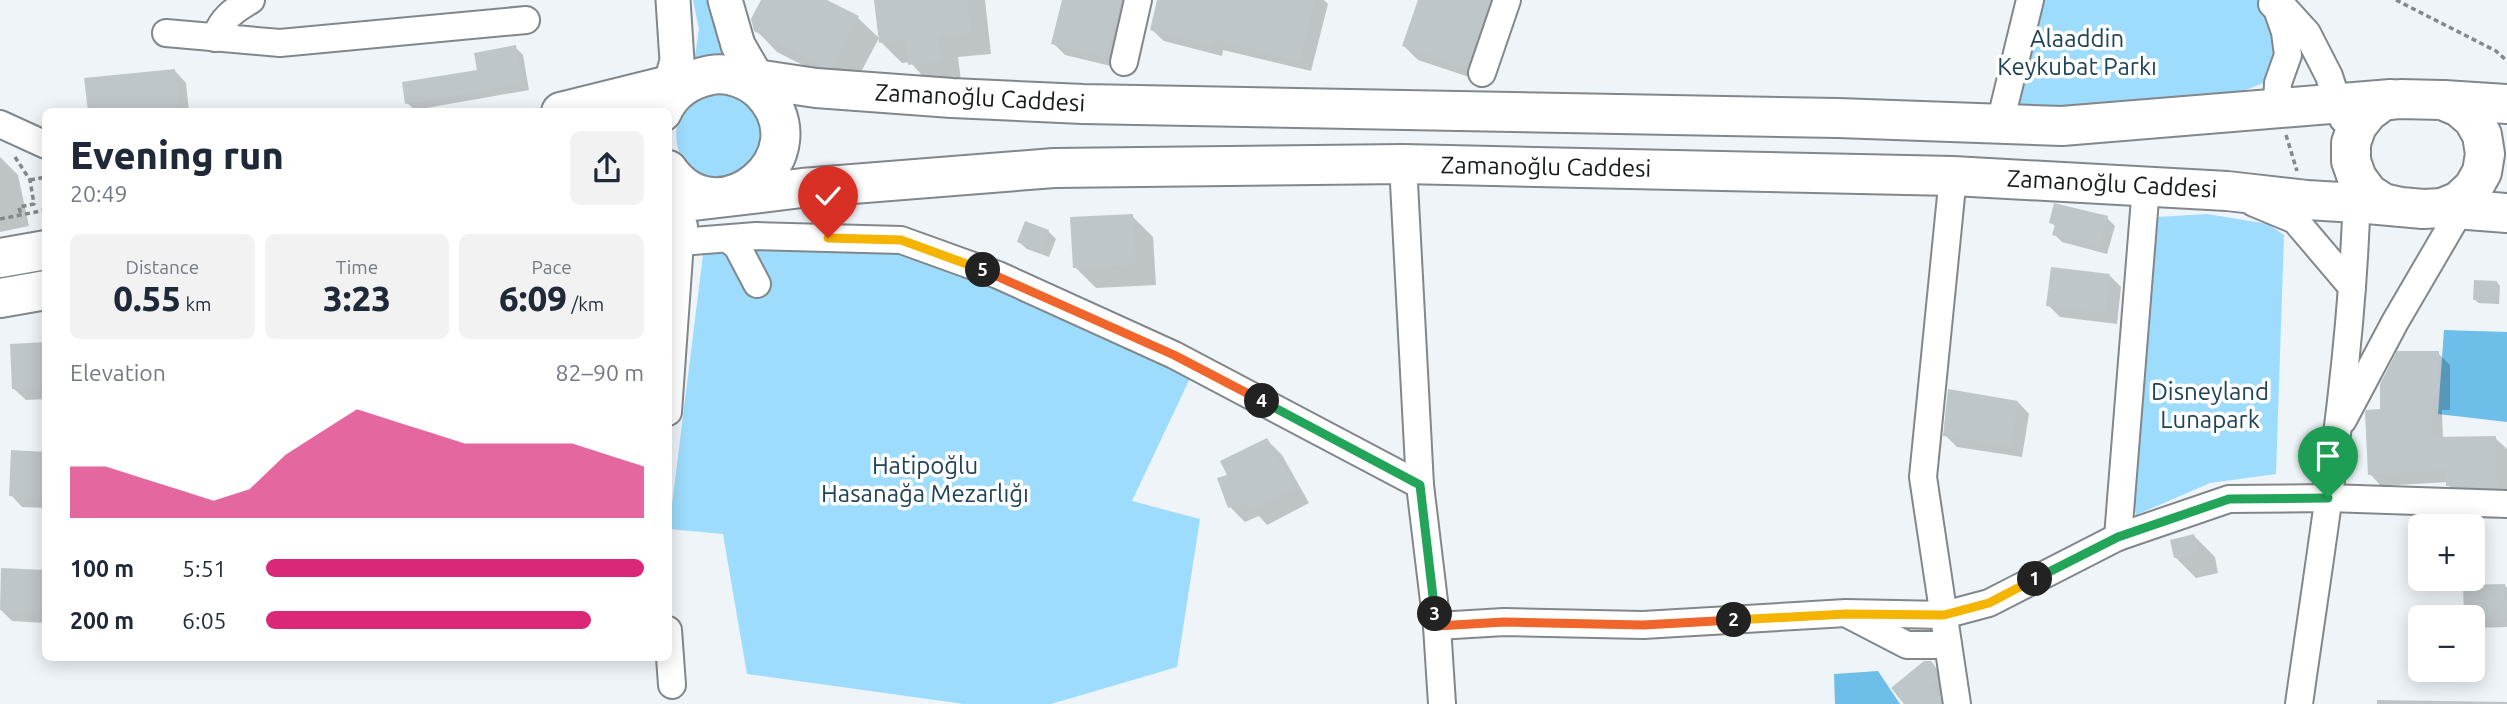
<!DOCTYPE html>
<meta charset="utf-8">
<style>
body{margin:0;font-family:Ubuntu,sans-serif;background:#f2f2f3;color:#1f2937;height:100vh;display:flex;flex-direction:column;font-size:26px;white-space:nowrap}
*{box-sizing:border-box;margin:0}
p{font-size:23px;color:#747a83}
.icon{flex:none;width:38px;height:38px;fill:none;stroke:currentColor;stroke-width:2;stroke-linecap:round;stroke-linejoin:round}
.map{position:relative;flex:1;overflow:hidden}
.drawer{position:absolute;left:42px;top:108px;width:630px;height:553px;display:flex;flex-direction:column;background:#fff;border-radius:10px;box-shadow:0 4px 18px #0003}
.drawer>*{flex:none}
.buttons{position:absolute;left:2408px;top:514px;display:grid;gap:14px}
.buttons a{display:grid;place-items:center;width:77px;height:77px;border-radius:10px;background:#fff;box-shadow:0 4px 18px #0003;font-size:35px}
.pin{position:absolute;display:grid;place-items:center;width:60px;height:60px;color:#fff;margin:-72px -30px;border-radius:50% 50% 50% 0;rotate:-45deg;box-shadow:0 0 7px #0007}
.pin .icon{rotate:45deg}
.km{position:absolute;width:35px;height:35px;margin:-18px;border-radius:50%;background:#222;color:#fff;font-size:19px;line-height:35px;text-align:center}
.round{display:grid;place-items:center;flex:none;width:74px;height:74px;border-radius:10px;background:#f2f2f3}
.head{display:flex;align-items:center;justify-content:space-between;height:119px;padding:0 28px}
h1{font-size:38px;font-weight:800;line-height:52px}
.stats{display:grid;grid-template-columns:repeat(3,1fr);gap:10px;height:119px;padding:7px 28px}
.stats div{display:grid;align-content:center;border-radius:10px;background:#f2f2f3;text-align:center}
.stats b{font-size:35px;font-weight:800}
.stats small{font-size:19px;font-weight:400}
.stats p{font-size:19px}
.chart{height:196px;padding:14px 28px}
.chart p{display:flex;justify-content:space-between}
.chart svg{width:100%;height:126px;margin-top:7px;fill:#db2777;opacity:.7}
ul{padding:0 28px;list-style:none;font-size:23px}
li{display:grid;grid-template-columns:112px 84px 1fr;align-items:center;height:52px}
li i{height:18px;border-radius:9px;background:#db2777}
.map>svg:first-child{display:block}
</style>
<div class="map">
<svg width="2507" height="704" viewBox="0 0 2507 704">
<rect width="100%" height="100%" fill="#eef4f8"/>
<g fill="#9ddcfd">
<polygon points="693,0 709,0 715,28 727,65 694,63 699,29"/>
<polygon points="2035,0 2260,0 2280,55 2269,81 2240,92 2008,113"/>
<path d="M719,92C727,94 738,95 745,100C759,109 766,131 762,147C761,152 756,157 753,161C746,171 739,173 727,177C676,193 648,104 719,92Z"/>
<polygon points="2207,214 2268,224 2284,235 2276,474 2210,483 2136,515 2132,495 2157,217"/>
<polygon points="738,246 884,246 934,259 1192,374 1132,501 1200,519 1177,667 1051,704 964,704 747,674 723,534 669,529 703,255"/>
</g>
<g fill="#6dbfe9">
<polygon points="2444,330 2507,332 2507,422 2438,414"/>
<polygon points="1878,671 1900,704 1835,704 1834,674"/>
</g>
<g fill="#0003">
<polygon points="763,0 824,0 858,18 879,38 853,87 846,87 777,52 756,30"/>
<polygon points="876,0 985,0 991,54 958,57 961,81 931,85 910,62 902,63 881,42"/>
<polygon points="1064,0 1135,0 1119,68 1065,55 1053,43"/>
<polygon points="1159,0 1324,0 1328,4 1311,71 1223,50 1222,56 1164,41 1152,30"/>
<polygon points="1420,0 1509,0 1481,81 1418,60 1404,46"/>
<polygon points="515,47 523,55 529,90 415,110 407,103 479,71"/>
<polygon points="175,71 186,83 189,112 89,112"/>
<polygon points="0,157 18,175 29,226 0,232"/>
<polygon points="1132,216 1153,237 1156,285 1096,288 1075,267"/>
<polygon points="2107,218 2115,226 2107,254 2062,242 2054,234 2056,227 2051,222"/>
<polygon points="1048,231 1056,239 1049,257 1027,249 1019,242"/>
<polygon points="2110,276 2121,287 2117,324 2060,317 2048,305"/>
<polygon points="2497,282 2500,286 2499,304 2478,303 2475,299"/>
<polygon points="46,344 46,399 26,400 14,389"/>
<polygon points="2438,353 2450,365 2450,410 2442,410 2443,439 2495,438 2507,449 2507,499 2460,497 2448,485 2448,482 2381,486 2370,474 2382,411"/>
<polygon points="2018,402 2029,414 2022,457 1957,447 1945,435"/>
<polygon points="1267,440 1282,455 1309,503 1267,525 1259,516 1245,522 1230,507 1230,476"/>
<polygon points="46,454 46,508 22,507 11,495"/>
<polygon points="2194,536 2215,557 2218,573 2196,578 2175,557"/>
<polygon points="46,571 46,623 12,621 0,609"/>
<polygon points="2504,585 2507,588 2507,627 2474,628 2473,618"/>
<polygon points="1930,662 1941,673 1947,691 1940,697 1946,704 1906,704"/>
<polygon points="2377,700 2507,702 2507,704 2377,704"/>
</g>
<g fill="#bfc6c9">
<polygon points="761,0 827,0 859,16 832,67 823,67 754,31 751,19"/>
<polygon points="874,0 967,0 971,33 938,37 941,61 908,65 905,40 879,43"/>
<polygon points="1062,0 1121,0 1107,57 1051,44"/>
<polygon points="1157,0 1315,0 1299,61 1212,39 1211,45 1150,30"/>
<polygon points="1418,0 1490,0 1467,68 1402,46"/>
<polygon points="516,45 522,83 405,104 402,82 477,70 474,53"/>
<polygon points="175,69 179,112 88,112 84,78"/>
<polygon points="2054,203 2108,216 2100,247 2052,235 2055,225 2049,223"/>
<polygon points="1133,214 1136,265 1073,268 1070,217"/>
<polygon points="1025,221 1049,230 1041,251 1017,242"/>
<polygon points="2051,267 2110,274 2105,313 2046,306"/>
<polygon points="2474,280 2497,281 2496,301 2473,300"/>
<polygon points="46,342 46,388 12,389 10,344"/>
<polygon points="2397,351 2439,351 2439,399 2431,399 2433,437 2496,436 2497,488 2446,486 2446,470 2368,475 2365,413 2366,410 2380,409 2380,384"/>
<polygon points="1948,389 2018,401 2011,446 1943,436"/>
<polygon points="1267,438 1295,488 1250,511 1243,502 1228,508 1217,478 1227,475 1220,461"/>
<polygon points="11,450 46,452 46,498 9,496"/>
<polygon points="2194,534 2199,552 2174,558 2170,540"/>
<polygon points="1,568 46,570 46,612 0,610"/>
<polygon points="2505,584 2507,619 2473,621 2473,618 2464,618 2463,585"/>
<polygon points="1924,661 1931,661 1935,666 1938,681 1931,686 1940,697 1941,704 1904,704 1891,688"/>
</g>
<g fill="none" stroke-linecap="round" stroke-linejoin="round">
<g stroke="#81878a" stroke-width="30">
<g id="minor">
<polyline points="2277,0 2307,33 2329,76 2343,119"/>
<polyline points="2272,4 2277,9 2285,32 2288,55 2278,83 2277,110"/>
<polyline points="166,33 280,43 526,20"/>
<path d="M215,38C222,18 234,10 251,0"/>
<polyline points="1124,62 1138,0"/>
<polyline points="1482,73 1507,0"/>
<polyline points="2000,123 2030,0"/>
<polyline points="0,124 46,145"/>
<polyline points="1403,164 1420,485 1437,626 1442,704"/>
<polyline points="1953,176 1923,477 1957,704"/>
<polyline points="2254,203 2295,220 2352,287"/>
<polyline points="729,240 737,246 757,284"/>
<polyline points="680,242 756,236 901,240 998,275 1174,355 1420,485"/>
<polyline points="668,412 680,242 684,226"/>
<polyline points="2343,420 2395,322 2468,197"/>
<polyline points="2118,537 2146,186"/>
<polyline points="1851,616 1907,645 1948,645"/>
<polyline points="1437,626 1504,622 1643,625 1846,613 1944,615 1989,603 2118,537 2229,499 2328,498 2507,504"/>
<polyline points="668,630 672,685"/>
<path d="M2299,704C2323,533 2353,360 2357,187"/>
</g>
</g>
<g stroke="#81878a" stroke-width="37">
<g id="major">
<polyline points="725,0 738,45 768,97"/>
<polyline points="665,104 677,61 673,0"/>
</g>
</g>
<g stroke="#81878a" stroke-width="42">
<g id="highway">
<polyline points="735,76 816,88 952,98 1083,104 1838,118 2062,126 2391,99"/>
<polyline points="2444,100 2507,104"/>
<polyline points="561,112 694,79"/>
<path d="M662,112C671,91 690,79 711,75C729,72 748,79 761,91C824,155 718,242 668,170"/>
<polyline points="668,204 802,188 1054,168 1403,164 1953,176 2227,191 2307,200 2357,203 2423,209 2442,208 2459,201 2473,188 2482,172 2485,154 2482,135 2473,119 2459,107 2442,100 2400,99 2383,101 2368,112 2357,126 2351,143 2351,161 2357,178 2368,193 2383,203 2401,207"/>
<polyline points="2442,208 2507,213"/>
<polyline points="0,258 46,250"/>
<polyline points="0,298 46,290"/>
</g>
</g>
<g stroke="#84888b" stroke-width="3.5" stroke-dasharray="5 3.5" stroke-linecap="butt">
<polyline points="2396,0 2496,51 2507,61"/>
<polyline points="2286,135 2297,171"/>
<polyline points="15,157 30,180 34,204 19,207 21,215"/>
<polyline points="30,180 46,177"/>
<polyline points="0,219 46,210"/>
</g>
<use href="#minor" stroke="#fff" stroke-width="26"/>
<use href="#major" stroke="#fff" stroke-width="33"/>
<use href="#highway" stroke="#fff" stroke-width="38"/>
</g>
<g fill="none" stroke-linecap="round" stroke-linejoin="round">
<g stroke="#fff" stroke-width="14">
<polyline id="split-1" points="2035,579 2118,537 2229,499 2328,498"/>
</g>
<g stroke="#fff" stroke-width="14">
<polyline id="split-2" points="1734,620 1846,614 1944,615 1989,603 2035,579"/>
</g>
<g stroke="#fff" stroke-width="14">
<polyline id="split-3" points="1435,614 1437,626 1504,622 1643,625 1734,620"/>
</g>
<g stroke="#fff" stroke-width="14">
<polyline id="split-4" points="1262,401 1420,485 1435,614"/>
</g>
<g stroke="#fff" stroke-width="14">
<polyline id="split-5" points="983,270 1174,355 1262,401"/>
</g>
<g stroke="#fff" stroke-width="14">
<polyline id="split-6" points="828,238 901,240 983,270"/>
</g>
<use href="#split-1" stroke="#22a559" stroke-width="9"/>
<use href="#split-2" stroke="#f5b400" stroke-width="9"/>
<use href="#split-3" stroke="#f0652b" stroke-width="9"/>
<use href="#split-4" stroke="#22a559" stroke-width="9"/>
<use href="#split-5" stroke="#f0652b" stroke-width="9"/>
<use href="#split-6" stroke="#f5b400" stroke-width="9"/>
</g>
<g text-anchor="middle" stroke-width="7" stroke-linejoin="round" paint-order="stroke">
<g font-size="24" fill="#204457" stroke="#fff">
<text x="2077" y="47">Alaaddin<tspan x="2077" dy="28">Keykubat Parkı</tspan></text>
<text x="2210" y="400">Disneyland<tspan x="2210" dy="28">Lunapark</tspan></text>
<text x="925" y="474">Hatipoğlu<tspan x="925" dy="28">Hasanağa Mezarlığı</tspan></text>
</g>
<g font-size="24" fill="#171a1b" stroke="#fff">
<text transform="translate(980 98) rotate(3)" y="8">Zamanoğlu Caddesi</text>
<text transform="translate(1546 167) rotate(1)" y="8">Zamanoğlu Caddesi</text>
<text transform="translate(2112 184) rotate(3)" y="8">Zamanoğlu Caddesi</text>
</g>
</g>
</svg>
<div class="buttons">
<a>+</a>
<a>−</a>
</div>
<div class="pin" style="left:2328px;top:498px;background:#1e9e55"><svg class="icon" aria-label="arrive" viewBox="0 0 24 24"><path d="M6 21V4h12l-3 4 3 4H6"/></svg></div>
<div class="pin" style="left:828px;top:238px;background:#d93025"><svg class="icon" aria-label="check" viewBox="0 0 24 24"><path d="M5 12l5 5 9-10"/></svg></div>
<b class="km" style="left:2035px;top:579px">1</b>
<b class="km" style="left:1734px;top:620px">2</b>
<b class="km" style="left:1435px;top:614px">3</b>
<b class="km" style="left:1262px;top:401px">4</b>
<b class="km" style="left:983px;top:270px">5</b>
<section class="drawer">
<div class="head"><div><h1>Evening run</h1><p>20:49</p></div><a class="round"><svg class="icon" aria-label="share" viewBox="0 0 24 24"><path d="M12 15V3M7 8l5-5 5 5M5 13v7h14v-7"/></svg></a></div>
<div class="stats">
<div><p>Distance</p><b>0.55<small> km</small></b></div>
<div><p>Time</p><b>3:23</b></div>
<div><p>Pace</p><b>6:09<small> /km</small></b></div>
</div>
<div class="chart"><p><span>Elevation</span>82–90 m</p>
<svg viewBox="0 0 160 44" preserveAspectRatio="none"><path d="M0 44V26L10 26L20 30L30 34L40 38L50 34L60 22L70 14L80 6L90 10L100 14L110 18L120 18L130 18L140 18L150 22L160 26V44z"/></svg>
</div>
<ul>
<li><b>100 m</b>5:51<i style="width:100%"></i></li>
<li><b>200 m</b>6:05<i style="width:86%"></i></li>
</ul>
</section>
</div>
